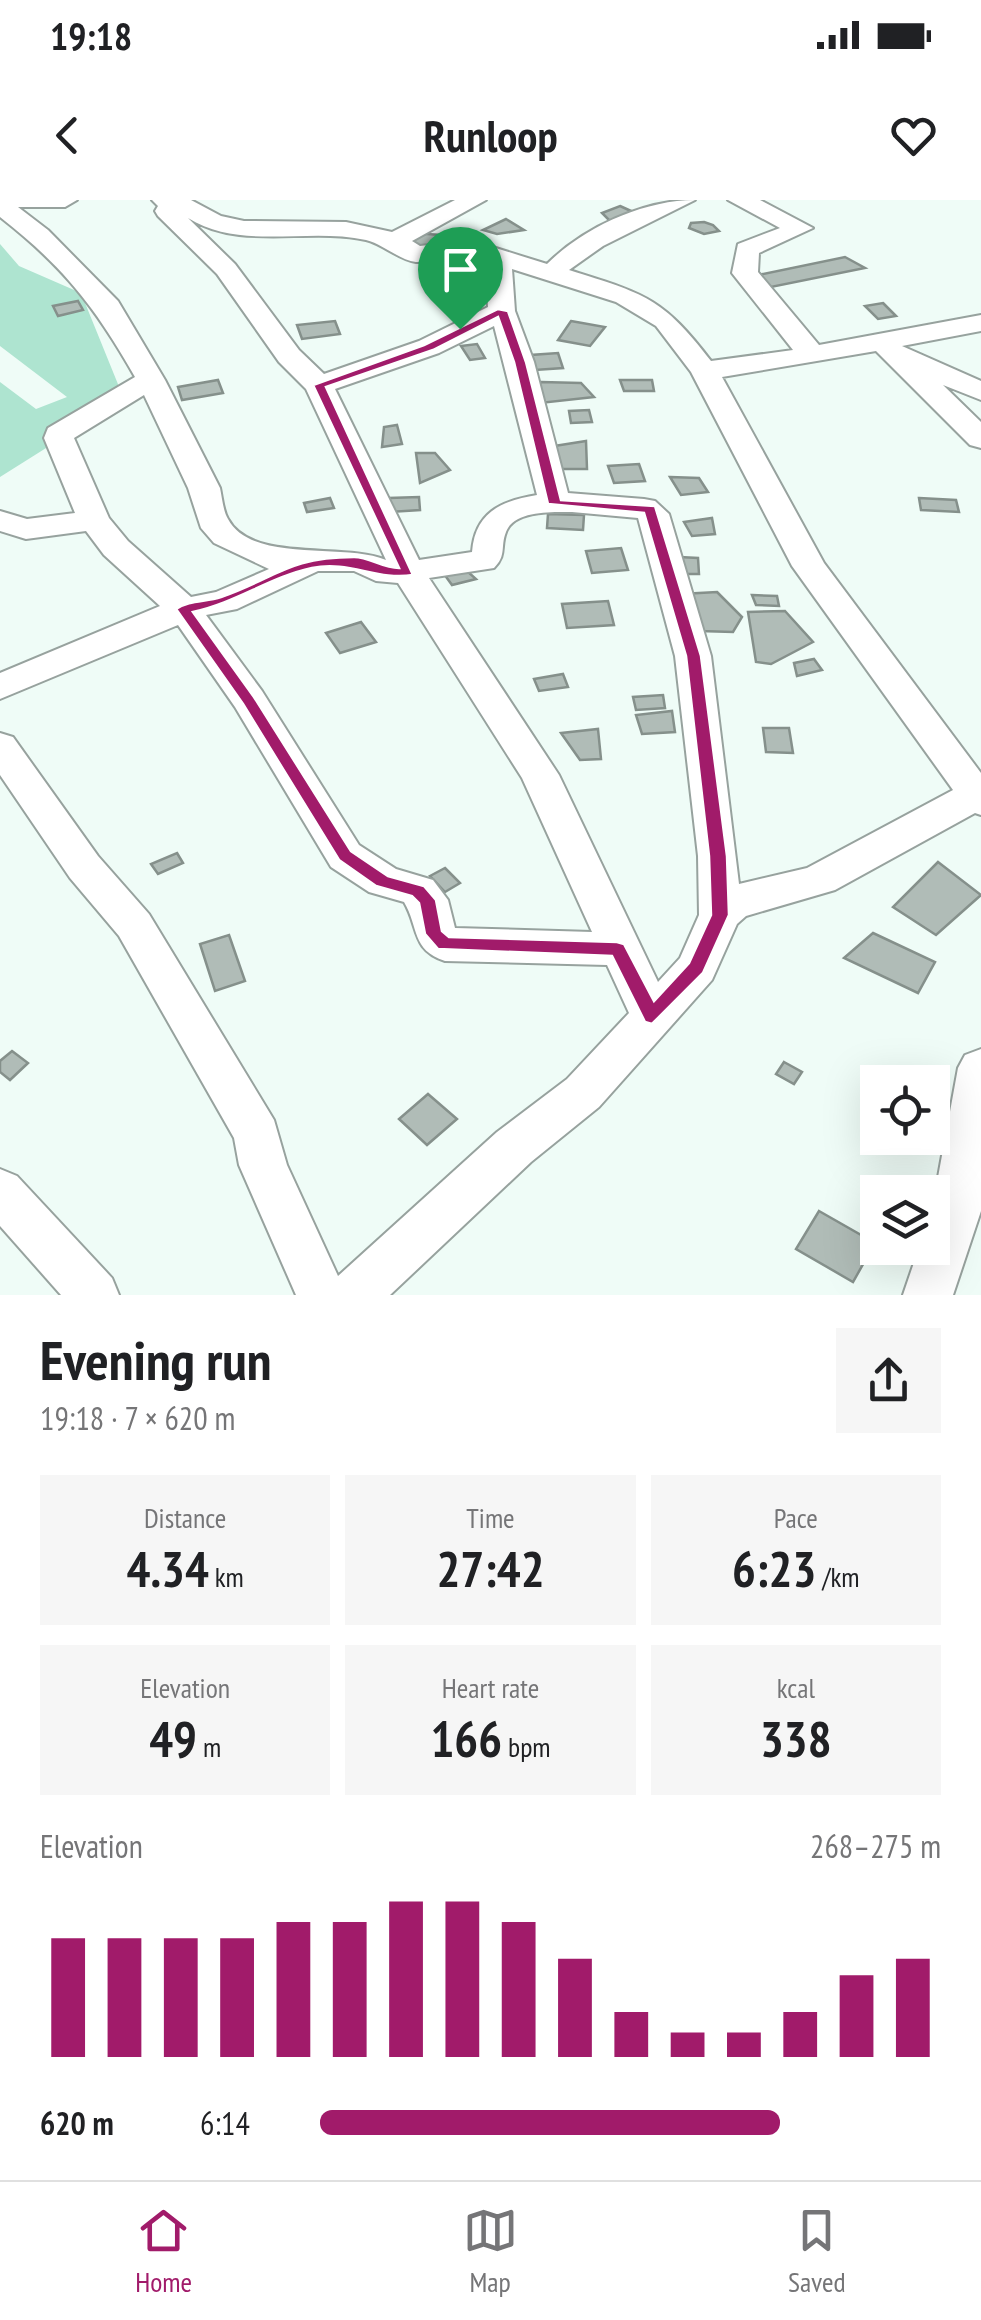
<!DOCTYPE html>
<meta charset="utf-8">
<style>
body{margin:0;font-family:"PT Sans Narrow",sans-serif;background:#f6f6f6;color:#202124;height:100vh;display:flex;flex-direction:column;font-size:38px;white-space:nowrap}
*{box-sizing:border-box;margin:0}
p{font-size:32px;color:#757577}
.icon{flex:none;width:55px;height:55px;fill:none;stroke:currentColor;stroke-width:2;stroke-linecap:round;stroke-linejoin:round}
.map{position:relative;height:1095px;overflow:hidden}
.panel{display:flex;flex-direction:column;background:#fff;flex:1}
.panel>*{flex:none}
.fabs{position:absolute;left:860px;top:865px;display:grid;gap:20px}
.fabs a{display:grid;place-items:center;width:90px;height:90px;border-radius:0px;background:#fff;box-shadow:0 10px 40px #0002;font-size:50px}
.pin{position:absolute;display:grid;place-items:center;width:85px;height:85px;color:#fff;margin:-102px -42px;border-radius:50% 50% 50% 0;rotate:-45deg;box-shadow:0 0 10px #0007}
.pin .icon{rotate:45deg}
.round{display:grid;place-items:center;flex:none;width:105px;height:105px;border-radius:0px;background:#f6f6f6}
.head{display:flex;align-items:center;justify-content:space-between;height:170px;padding:0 40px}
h1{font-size:55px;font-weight:800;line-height:75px}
.metrics{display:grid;grid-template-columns:repeat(3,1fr);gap:15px;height:170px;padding:10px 40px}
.metrics div{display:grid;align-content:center;border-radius:0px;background:#f6f6f6;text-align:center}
.metrics b{font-size:50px;font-weight:800}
.metrics small{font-size:28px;font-weight:400}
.metrics p{font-size:28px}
.chart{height:280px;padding:20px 40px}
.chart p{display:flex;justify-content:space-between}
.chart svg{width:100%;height:180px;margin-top:10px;stroke:#a11b6a;stroke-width:6}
ul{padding:0 40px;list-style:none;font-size:32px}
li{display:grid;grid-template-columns:160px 120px 1fr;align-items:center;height:75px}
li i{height:25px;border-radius:12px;background:#a11b6a}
.status{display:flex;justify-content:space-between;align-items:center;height:70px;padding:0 50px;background:#fff;direction:ltr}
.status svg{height:28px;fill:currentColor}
header{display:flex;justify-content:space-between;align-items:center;height:130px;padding:0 40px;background:#fff;font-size:45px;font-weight:800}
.tab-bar{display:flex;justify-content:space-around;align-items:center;height:140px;border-top:2px solid #e0e0e0;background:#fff;font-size:28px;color:#757577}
.tab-bar a{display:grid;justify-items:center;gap:5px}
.tab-bar .current{color:#a11b6a}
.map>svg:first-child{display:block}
</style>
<div class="status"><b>19:18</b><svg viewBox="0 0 49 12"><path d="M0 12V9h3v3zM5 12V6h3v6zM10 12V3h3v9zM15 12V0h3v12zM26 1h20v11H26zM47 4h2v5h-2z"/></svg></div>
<header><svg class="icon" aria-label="back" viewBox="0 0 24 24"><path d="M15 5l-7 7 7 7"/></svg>Runloop<svg class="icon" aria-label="heart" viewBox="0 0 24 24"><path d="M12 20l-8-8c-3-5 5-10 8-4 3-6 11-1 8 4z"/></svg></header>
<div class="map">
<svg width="981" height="1095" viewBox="0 0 981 1095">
<rect width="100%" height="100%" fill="#effcf7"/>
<polygon fill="#aee4d0" points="0,44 19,66 81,93 124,199 0,277 0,182 36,209 67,197 0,146"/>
<g fill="#b0bcb7" stroke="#85908b" stroke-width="2.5">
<polygon points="620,6 640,15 622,22 609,20 602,13"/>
<polygon points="506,19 524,30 497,34 483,30"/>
<polygon points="704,22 713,25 719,31 704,34 689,28 691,23"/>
<polygon points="413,33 441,35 447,43 411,47"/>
<polygon points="845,57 865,68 771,87 758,75"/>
<polygon points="78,101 83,110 58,116 53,106"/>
<polygon points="883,103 896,116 878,119 865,106"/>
<polygon points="335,121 340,134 302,139 297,125"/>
<polygon points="571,121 605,127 590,146 558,140"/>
<polygon points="477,144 485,158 470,160 461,146"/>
<polygon points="558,153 563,168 535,170 531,155"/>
<polygon points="218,180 223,193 182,200 178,187"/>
<polygon points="620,180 652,180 654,191 624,191"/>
<polygon points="541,182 581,183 594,197 540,203 535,194"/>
<polygon points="589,210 592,222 571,223 569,211"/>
<polygon points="397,225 402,244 382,247 384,227"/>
<polygon points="586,241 587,269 557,269 548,247"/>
<polygon points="416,253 435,253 450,270 420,283"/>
<polygon points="639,264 645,281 614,283 608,266"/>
<polygon points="670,277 699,278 708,292 681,295"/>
<polygon points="419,297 420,310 390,312 389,298"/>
<polygon points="330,298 334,308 307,312 304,303"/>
<polygon points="919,298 956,300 959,312 921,310"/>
<polygon points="548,314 584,315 583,330 547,328"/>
<polygon points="712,318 715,334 692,336 684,322"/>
<polygon points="621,348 628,370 592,373 586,351"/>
<polygon points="679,357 698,358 699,374 680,374"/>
<polygon points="467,371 476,379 452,385 444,374"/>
<polygon points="717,392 742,417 733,432 700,431 682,394"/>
<polygon points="752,395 777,396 779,406 756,405"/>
<polygon points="608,401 614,425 567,428 562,404"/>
<polygon points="785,411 813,442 771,464 756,462 748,412"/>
<polygon points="361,422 376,442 340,453 326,433"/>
<polygon points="814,459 822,470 797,476 794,463"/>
<polygon points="563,474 568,487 539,491 534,479"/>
<polygon points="663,495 665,508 636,510 633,497"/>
<polygon points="672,511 675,532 642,534 636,515"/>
<polygon points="763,528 789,528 793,553 766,552"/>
<polygon points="598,529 601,559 580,560 561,533"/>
<polygon points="177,653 183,663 158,674 151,664"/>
<polygon points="938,662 981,695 936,735 893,707"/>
<polygon points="445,668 460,683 445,692 430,676"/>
<polygon points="873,733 935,762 918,793 844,758"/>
<polygon points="229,735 245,781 215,791 200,744"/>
<polygon points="12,851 28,863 10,880 0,872 0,861"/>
<polygon points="784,862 802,872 794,884 776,874"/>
<polygon points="428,894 457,919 427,945 399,919"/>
<polygon points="819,1011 875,1043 853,1082 796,1049"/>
</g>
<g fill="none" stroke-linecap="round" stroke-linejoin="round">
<g stroke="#97a29e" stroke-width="4">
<g id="street">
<path d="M0,0H77L65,7H18L48,30L118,101L165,180L220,288C222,297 223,311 228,319C252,364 345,342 386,360L306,189L279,162L217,74L158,16L155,11L158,6L152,0H191L221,16L244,21L346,22L392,32L455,0H486L412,41L420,46L470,40L547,64C584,27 644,0 695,0L603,46L569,70C645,94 662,97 711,161L793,150L732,73L738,44L780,28L728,0H760L813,28L759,53L758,72L819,145L981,115V131L902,146L981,181V200L943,185L981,222V248L970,245L876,151L722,177L824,363L981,573V615L975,613L835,690L746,716L737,724L712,780L599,907L531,962L390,1095H296L239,965L234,938L119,736L70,678L0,575V533L13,537L98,656L149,714L274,920L287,965L338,1076L497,932L567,879L629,813L607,765L445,761C411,750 419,727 404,702L369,692L331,667L235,507L178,425L0,499V473L160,406L104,355L86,331L26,339L0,331V311L27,319L75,313L44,238L48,228L135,177C96,108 63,66 0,17ZM188,18C241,51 307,27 366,40C383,44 399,60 416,62C440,63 461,53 485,61L488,107L419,141L324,174L299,150L235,64ZM512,69L616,102L656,126L691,172L792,366L953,590L807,668L739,684L711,456L669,314L655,301L644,299L568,293L534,162L515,111ZM494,126L537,295C500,301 475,313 472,352L419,360L335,189L439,153ZM144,195L188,288L201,328L214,343L269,369L216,392L191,397L128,341L109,318L74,238ZM572,312L638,318L675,456L698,656L699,715L680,758L658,782L559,575L429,378L494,368C507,355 500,347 506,332C514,310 553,312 572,312ZM318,371H354L376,381L398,383L522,578L592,732L455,728L448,700L433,680L396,669L359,645L262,491L206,415L237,409Z"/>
<polygon points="981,849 981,1011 953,1095 903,1095 919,1048 932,1048 932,1010 958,868 965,855"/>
<polygon points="0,969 17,976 112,1078 119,1095 61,1095 0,1026"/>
</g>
</g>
<use href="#street" fill="#fff" fill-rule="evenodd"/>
</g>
<path fill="#a11b6a" stroke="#fff" stroke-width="2.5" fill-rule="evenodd" d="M498,109L508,111L526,162L561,300L655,306L701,456L727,656L729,715L703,773L652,824L645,822L612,756L438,749L425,734L419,703L412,696L376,686L339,660L243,504L176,409C189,400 206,402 221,397C276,378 288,357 354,357C370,357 382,368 399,368L313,185L424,145ZM498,117L514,162L548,304L644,313L686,456L709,656L711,715L689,763L654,801L624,744L617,742L449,737L442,731L436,700L424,686L388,676L351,651L254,497L193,412C236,403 270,377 312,368C349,360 377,381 413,375L326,187L433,150Z"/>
</svg>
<div class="fabs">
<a><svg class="icon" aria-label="locate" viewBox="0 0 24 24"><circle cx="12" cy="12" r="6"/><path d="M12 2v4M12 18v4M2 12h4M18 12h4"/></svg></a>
<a><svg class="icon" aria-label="layers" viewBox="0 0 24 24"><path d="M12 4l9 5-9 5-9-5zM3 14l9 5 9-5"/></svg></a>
</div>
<div class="pin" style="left:460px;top:129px;background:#1e9e55"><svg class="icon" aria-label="arrive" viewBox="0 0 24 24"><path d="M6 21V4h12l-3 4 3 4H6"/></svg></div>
</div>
<section class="panel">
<div class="head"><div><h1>Evening run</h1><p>19:18 · 7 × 620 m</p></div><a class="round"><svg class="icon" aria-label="share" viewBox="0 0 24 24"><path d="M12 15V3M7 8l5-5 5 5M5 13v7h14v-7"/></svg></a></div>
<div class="metrics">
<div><p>Distance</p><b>4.34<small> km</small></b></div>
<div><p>Time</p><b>27:42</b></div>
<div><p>Pace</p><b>6:23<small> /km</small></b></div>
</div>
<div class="metrics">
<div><p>Elevation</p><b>49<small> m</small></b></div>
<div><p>Heart rate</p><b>166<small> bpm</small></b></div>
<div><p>kcal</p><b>338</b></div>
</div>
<div class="chart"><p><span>Elevation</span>268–275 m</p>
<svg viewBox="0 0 160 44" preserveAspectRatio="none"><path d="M5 44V15M15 44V15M25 44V15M35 44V15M45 44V11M55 44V11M65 44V6M75 44V6M85 44V11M95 44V20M105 44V33M115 44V38M125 44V38M135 44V33M145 44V24M155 44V20"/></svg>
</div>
<ul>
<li><b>620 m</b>6:14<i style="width:74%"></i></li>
</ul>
</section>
<nav class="tab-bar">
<a class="current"><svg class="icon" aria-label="home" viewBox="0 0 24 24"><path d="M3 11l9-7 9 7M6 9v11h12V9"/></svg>Home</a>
<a><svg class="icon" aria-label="map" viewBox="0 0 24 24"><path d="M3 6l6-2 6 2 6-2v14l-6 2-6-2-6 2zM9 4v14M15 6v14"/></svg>Map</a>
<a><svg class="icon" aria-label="saved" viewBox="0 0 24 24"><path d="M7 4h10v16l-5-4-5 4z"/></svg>Saved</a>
</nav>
